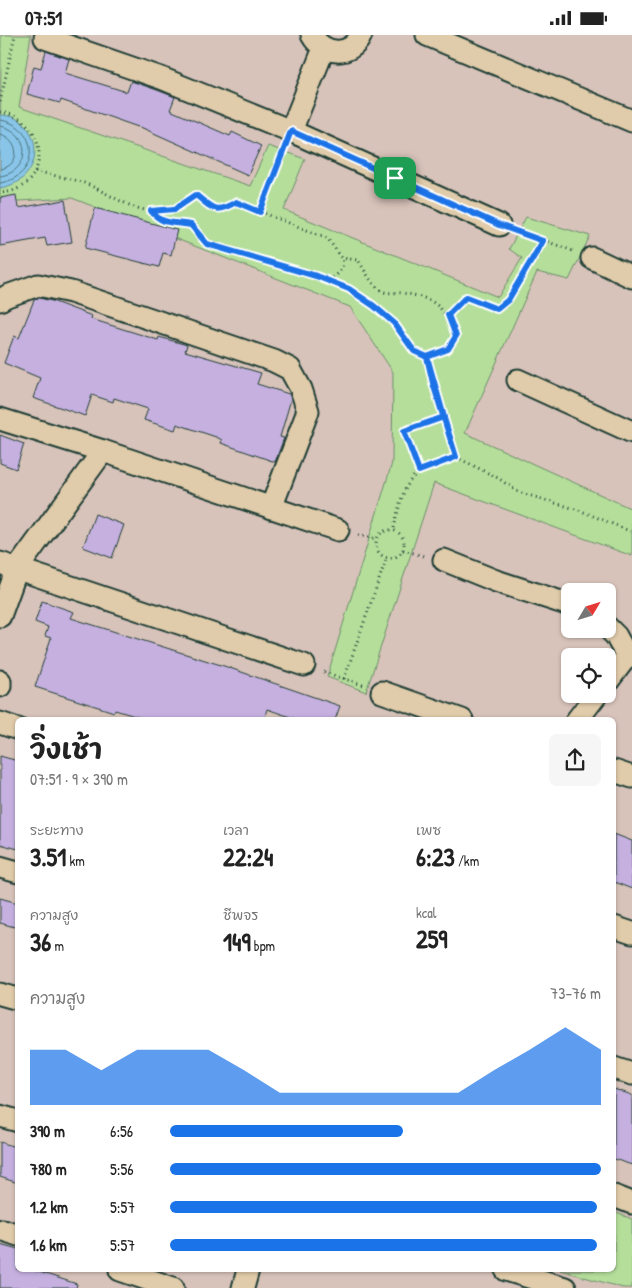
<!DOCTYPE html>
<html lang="th">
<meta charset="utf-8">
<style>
body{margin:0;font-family:"Patrick Hand","Playpen Sans Thai",sans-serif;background:#f6f6f6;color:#222;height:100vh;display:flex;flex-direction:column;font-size:19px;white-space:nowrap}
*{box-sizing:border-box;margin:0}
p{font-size:16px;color:#767676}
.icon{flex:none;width:28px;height:28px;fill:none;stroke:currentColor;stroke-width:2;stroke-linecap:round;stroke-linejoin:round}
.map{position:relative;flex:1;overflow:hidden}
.sheet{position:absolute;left:15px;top:682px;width:601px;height:555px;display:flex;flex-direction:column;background:#fff;border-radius:8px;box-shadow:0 1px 4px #0004}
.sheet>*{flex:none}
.needle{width:32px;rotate:52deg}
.fabs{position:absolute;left:561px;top:548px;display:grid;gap:10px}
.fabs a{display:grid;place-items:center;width:55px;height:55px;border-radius:8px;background:#fff;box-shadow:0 1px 4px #0004;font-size:25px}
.pin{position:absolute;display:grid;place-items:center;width:42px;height:42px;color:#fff;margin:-21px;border-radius:10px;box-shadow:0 2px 8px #0006}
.round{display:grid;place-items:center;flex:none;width:52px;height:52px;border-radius:8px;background:#f6f6f6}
.headline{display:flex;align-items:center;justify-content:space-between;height:85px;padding:0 15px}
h1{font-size:28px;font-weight:700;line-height:38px}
.metrics{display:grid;grid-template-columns:repeat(3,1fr);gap:8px;height:85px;padding:5px 15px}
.metrics div{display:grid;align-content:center}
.metrics b{font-size:25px;font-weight:700}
.metrics small{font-size:14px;font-weight:400}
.metrics p{font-size:14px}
.chart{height:140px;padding:10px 15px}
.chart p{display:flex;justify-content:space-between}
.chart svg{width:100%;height:90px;margin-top:5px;fill:#1a73e8;opacity:.7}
ul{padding:0 15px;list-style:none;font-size:16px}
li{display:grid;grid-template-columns:80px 60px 1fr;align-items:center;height:38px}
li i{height:12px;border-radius:6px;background:#1a73e8}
.status{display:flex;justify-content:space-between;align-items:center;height:35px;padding:0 25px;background:#fff;direction:ltr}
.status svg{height:14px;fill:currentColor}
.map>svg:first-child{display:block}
</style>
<div class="status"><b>07:51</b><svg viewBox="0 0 49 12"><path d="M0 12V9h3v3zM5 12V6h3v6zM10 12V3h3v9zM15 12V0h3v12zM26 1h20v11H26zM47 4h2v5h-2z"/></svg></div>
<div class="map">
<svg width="632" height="1253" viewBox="0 0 632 1253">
<rect width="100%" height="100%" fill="#d8c3ba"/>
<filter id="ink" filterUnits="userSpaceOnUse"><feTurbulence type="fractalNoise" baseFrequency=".02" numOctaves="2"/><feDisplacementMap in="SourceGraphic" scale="10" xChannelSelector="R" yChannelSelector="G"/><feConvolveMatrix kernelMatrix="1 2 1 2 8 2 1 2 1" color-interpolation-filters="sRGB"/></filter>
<g filter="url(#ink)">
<g fill="#b5de9b" stroke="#6a8e68">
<polygon points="1,0 31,0 19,72 250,151 268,111 305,124 284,175 498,262 522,223 509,214 526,182 590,201 569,245 537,237 465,398 632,474 632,521 434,448 366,657 327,642 392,428 393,337 350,272 72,163 0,167"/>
<polygon points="614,1177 632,1184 632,1253 623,1253 560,1235 614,1235"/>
</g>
<path fill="#89c5e9" stroke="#5f8fa1" d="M0,80C43,80 50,145 0,153Z"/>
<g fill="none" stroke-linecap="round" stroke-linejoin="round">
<g stroke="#49737c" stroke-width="1">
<path d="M0,85C40,90 41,142 0,148"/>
<path d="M0,91C32,96 32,137 0,141"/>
<path d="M0,99C20,104 22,131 0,134"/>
</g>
</g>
<g fill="#c5b0e0" stroke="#1f3d34">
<polygon points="46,16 69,24 65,38 127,57 131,46 157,55 175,62 170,75 230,101 232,97 261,111 248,140 138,91 138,92 61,65 60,68 27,59 34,31 41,33"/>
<polygon points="16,160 18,173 65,165 72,207 47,211 45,203 0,211 0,163"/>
<polygon points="95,173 177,195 171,220 163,218 159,232 85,213"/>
<polygon points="39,263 52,266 92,281 91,284 158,305 159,302 187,310 185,316 261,338 257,349 289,359 291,364 280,402 284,403 275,427 221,408 222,405 216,402 177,389 175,395 144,385 148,374 114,363 113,367 92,360 85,381 33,363 40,343 4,328 14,301 19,303 34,265"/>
<polygon points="0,400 24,409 16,434 0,428"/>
<polygon points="95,479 124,490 112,523 83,512"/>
<polygon points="42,566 74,577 71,583 224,631 340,671 335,685 299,685 267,674 264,685 148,685 115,675 114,677 35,652 51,603 45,601 48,592 35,587"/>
<polygon points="0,721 18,726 18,814 0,809"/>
<polygon points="614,799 632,806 632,854 614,847"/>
<polygon points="0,863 18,868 18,893 0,888"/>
<polygon points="614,1054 632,1060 632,1130 614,1124"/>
<polygon points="0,1107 18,1113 18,1148 0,1142"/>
<polygon points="0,1209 18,1214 18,1235 33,1235 77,1249 76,1253 0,1253"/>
</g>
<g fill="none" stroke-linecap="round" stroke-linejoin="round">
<g stroke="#1f3d34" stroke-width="25">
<g id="street">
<path d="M312,0C323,20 351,23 361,0"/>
<polyline points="427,0 632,86"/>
<polyline points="45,3 161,43 291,96 499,190"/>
<polyline points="291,96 324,13"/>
<polyline points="592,223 632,242"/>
<polyline points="0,265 7,261 38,250 71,257 274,326 290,334 301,354 308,376 271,473"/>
<polyline points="518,345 632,397"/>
<polyline points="0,384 103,416 338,495"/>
<polyline points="444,525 496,546 570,570"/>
<polyline points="0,528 304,630"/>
<polyline points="0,581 17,534 103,416"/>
<polyline points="608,593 616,601 627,621 608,646"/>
<polyline points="0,646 0,651"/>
<polyline points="382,657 462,685"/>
<polyline points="577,685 597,659"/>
<polyline points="0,688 18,694"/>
<polyline points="614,736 632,742"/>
<polyline points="0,832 18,837"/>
<polyline points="614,892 632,898"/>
<polyline points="0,959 18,964"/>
<polyline points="614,1033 632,1039"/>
<polyline points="0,1081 18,1086"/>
<polyline points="614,1161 632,1168"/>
<polyline points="3,1195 18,1200"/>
<polyline points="120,1235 173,1253"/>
<polyline points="506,1235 565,1253"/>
<polyline points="243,1253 248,1235"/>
</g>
</g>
<g stroke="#1f3d34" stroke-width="3" stroke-dasharray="1 4" stroke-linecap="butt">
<polyline points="0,67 15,0"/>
<path d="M0,77C52,84 52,155 0,158"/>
<path d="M35,136C51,140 68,143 84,148C113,159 139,184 173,174C181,172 189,165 196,160C213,175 215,179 236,167L327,203L342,223L358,225C365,235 372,251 382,256C387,259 396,257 402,258C435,263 444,271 456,301L448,314L427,322L414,316L395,288L373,271L349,254L316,241L207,209L191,189C174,188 162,190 151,175"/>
<polyline points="260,177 284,115"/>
<polyline points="543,205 573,216"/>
<path d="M329,246C338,239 345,234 342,223"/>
<polyline points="448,280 466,262 497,274 508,265 543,205 518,197"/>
<polyline points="427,322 433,348 456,422 419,436 404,396 444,382"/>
<polyline points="456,422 498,443 518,457 579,475 632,497"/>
<path d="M394,493C399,472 402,451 419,436"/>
<circle cx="390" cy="509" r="14"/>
<polyline points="358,500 377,504"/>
<polyline points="403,515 424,521"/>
<polyline points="324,637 363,650"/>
<polyline points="344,644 387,522"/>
</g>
<use href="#street" stroke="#e0cbaa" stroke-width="21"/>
</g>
</g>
<g fill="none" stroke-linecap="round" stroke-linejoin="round" filter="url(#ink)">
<g stroke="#fff" stroke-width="10">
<path id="route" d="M395,143L291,96L260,177L236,167C215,179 213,174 196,160L175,174L151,176C162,190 174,187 191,190L207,209L316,241L349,254L374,271L394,288L414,316L427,322L433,348L456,422L419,436L404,396L444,382L427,322L448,314L456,301L448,280L466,262L497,274L508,265L543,206L499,190L395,143"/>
</g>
<use href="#route" stroke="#1a73e8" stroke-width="6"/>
</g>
</svg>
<div class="fabs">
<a><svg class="needle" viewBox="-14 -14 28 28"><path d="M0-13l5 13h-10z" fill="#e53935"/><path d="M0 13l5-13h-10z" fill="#767676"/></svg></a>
<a><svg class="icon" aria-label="locate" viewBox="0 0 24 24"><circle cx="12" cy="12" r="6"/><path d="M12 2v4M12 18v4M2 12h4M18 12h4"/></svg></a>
</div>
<div class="pin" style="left:395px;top:143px;background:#1e9e55"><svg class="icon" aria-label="arrive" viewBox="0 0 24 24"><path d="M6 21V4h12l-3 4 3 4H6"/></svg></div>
<section class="sheet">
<div class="headline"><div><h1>วิ่งเช้า</h1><p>07:51 · 9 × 390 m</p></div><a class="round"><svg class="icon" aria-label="share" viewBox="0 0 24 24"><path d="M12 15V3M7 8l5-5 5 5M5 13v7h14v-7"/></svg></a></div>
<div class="metrics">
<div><p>ระยะทาง</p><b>3.51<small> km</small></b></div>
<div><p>เวลา</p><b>22:24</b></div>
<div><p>เพซ</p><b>6:23<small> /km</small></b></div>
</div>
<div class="metrics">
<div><p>ความสูง</p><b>36<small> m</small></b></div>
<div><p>ชีพจร</p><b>149<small> bpm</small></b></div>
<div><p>kcal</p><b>259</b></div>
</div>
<div class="chart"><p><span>ความสูง</span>73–76 m</p>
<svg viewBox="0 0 160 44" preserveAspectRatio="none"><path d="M0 44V17L10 17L20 27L30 17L40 17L50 17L60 27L70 38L80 38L90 38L100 38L110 38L120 38L130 27L140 17L150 6L160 17V44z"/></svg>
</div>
<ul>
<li><b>390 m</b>6:56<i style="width:54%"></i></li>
<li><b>780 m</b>5:56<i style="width:100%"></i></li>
<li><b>1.2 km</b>5:57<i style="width:99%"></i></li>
<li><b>1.6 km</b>5:57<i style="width:99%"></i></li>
</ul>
</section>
</div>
